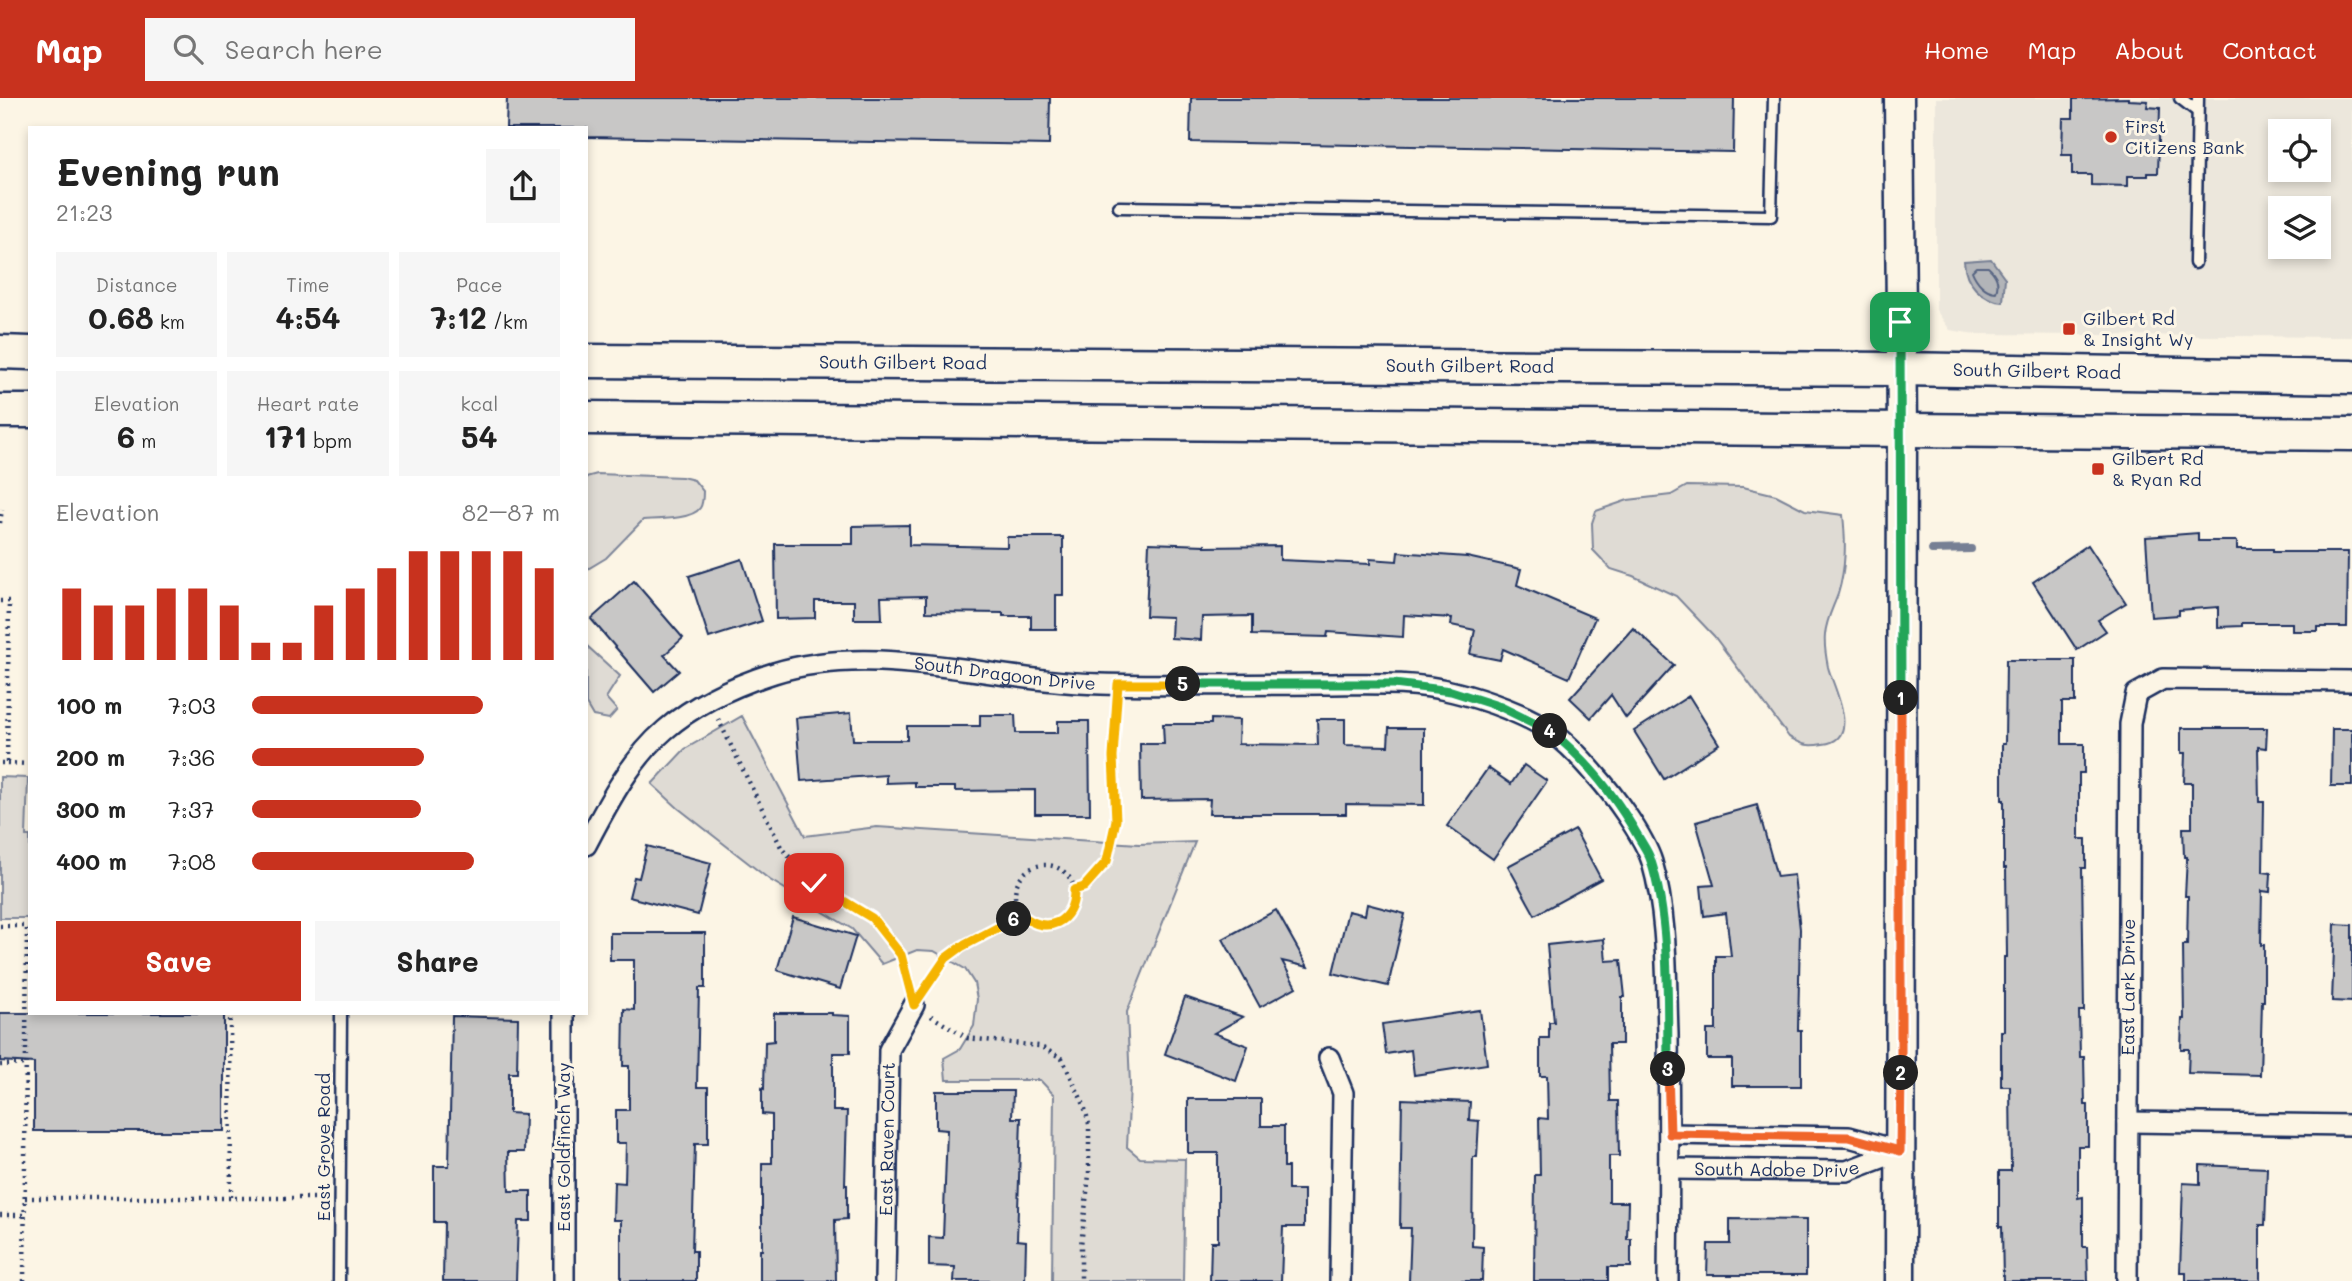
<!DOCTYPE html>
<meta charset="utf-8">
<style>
body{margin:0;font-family:Mali,sans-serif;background:#f6f6f6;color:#222;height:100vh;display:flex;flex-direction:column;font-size:26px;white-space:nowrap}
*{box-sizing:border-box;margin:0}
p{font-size:23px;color:#767676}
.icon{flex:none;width:38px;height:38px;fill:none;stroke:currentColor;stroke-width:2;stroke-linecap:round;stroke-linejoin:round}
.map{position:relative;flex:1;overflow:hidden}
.side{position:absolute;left:28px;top:28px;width:560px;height:889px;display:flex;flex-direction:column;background:#fff;border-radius:0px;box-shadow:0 4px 10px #0003}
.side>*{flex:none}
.fabs{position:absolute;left:2268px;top:21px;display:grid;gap:14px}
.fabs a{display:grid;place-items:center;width:63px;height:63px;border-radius:0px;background:#fff;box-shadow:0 4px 10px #0003;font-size:35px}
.pin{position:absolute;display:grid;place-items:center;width:60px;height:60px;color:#fff;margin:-30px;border-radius:14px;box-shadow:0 4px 10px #0006}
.km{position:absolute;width:35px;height:35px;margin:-18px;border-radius:50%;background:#222;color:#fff;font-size:19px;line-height:35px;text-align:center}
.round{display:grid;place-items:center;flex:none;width:74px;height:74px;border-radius:0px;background:#f6f6f6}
.head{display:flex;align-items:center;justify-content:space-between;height:119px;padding:0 28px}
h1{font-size:38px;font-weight:700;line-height:52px}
.metrics{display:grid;grid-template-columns:repeat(3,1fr);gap:10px;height:119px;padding:7px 28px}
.metrics div{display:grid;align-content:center;border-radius:0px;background:#f6f6f6;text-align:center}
.metrics b{font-size:30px;font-weight:700}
.metrics small{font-size:19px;font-weight:400}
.metrics p{font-size:19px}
.chart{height:196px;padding:14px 28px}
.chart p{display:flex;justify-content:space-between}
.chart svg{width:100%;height:126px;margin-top:7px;stroke:#c8321e;stroke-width:6}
.button{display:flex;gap:14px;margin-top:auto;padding:14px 28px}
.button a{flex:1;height:80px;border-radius:0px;background:#c8321e;color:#fff;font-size:28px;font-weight:700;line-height:80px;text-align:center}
.button a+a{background:#f6f6f6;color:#222}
ul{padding:0 28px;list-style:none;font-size:23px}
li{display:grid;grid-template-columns:112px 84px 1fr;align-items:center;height:52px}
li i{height:18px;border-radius:9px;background:#c8321e}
header{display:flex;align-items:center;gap:42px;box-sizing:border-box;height:98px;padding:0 35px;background:#c8321e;color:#fff}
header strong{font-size:33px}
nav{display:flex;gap:38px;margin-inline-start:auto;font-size:24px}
.search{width:490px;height:63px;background:#f6f6f6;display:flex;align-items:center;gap:18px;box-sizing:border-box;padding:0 24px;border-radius:0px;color:#767676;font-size:26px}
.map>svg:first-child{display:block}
</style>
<header>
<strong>Map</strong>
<div class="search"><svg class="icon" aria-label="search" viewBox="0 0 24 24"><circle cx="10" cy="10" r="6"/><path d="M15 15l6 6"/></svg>Search here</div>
<nav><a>Home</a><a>Map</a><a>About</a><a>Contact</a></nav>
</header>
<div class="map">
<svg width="2352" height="1183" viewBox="0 0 2352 1183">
<rect width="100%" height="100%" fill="#fcf5e5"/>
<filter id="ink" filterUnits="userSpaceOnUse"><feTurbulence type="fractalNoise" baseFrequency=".0143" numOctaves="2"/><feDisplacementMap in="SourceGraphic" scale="14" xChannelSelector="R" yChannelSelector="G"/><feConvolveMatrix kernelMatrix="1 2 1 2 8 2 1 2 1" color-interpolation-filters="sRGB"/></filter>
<g filter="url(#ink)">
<path fill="#ece7dc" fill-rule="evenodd" d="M1936,0H2352V239L1975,236L1950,232L1936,212ZM2280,33H2319V72H2280ZM2280,110H2319V149H2280Z"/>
<g fill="#dfdbd4" stroke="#7d8599" stroke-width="2">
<path d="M597,376L682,379L694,382L703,393C703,398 703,406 700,410C692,422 656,421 643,422L606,460L586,472V379Z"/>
<path d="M1687,388L1743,389L1776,397L1805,412L1843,417C1846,445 1846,469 1838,496C1833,510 1826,522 1825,537C1824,547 1826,559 1828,569C1833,589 1863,642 1823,646C1806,649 1804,647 1789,639L1714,538L1676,498L1633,478L1611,471L1593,452L1592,425L1596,413L1628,402L1671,397Z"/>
<polygon points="586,547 620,578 606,600 617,612 609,621 593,618 586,606"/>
<polygon points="742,618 805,738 877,729 1139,746 1195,744 1127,914 1130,987 1127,1049 1140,1060 1185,1061 1183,1183 1052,1183 1054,997 1040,982 946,982 944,960 960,951 974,928 977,901 974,885 965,871 934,853 917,852 882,866 852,831 770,782 678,710 652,686 685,651"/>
<polygon points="0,679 28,680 26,738 30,738 30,820 0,820"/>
</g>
<path fill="#b2b4b8" stroke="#767f94" stroke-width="2" d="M1991,161L2005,180L2003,204C1981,202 1965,185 1964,163Z"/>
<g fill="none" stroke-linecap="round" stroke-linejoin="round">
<path stroke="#576482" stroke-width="2" d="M1976,169H1988C1996,176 2000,184 1996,194C1985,194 1976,183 1972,173Z"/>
<polyline stroke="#767f94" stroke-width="8" points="1932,452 1971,451"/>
</g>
<g fill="#c8c7c6" stroke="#1b2f5e" stroke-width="2">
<polygon points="507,0 1050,0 1049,47 586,39 586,30 506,30"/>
<polygon points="1191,0 1734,0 1733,54 1190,44"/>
<polygon points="2128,0 2128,2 2148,3 2147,9 2160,10 2158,75 2148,75 2148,78 2128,78 2128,88 2091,87 2091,77 2072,77 2072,57 2062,57 2063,20 2073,20 2073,1"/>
<polygon points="909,427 909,447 1007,449 1007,439 1063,439 1063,497 1056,497 1056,531 1031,531 1031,518 1003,518 1003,515 926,514 926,498 881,499 882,521 854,521 854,503 815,503 815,520 776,521 775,446 853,446 853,428"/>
<polygon points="2198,435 2198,443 2237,443 2237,451 2273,451 2273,454 2348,454 2347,529 2318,529 2318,533 2292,533 2292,525 2242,525 2242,528 2218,529 2218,509 2179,512 2179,517 2151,519 2146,439"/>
<polygon points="1149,445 1205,447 1205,449 1280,448 1280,462 1370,466 1370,461 1397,463 1398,454 1467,459 1521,471 1517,487 1595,520 1569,580 1503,551 1500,562 1470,556 1475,532 1451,527 1452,520 1404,517 1403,539 1328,534 1327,539 1252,537 1252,518 1202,519 1201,542 1171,540 1172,519 1146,518"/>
<polygon points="2088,447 2126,505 2098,522 2106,533 2077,552 2033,484"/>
<polygon points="742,461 762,523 709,540 689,478"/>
<polygon points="634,483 683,540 664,557 679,573 654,594 591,521"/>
<polygon points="1633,530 1674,567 1626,620 1611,597 1591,620 1570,600"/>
<polygon points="2006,562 2075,562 2075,604 2062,604 2062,646 2084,646 2084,675 2079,675 2079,741 2086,741 2086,770 2082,770 2084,913 2079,913 2080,959 2084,959 2085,1007 2088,1007 2088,1048 2078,1048 2078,1100 2083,1099 2083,1149 2087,1149 2088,1183 2003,1183 2002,1129 1999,1129 1999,1073 2011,1073 2010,988 2001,988 2001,933 2004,933 2004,859 2007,859 2006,770 2004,770 2004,702 2002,702 2002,646 2005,646"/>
<polygon points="1689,598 1719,646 1664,681 1634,633"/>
<polygon points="851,615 853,642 907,642 907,628 980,628 980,617 1015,617 1016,635 1058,635 1058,623 1089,623 1090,716 1035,716 1035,692 955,693 955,689 915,689 915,684 886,685 886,677 801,683 796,620"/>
<polygon points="1211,621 1239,622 1238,646 1318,647 1317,621 1345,621 1345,647 1388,648 1389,630 1424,630 1424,707 1346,706 1346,716 1209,716 1210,701 1141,702 1140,646 1164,646 1163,626 1211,626"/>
<polygon points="2181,630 2267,630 2266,650 2258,649 2259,704 2264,704 2263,774 2271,775 2270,794 2262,793 2261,847 2264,847 2264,903 2262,903 2260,977 2188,975 2189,951 2181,951 2182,921 2184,921 2183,847 2187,847 2188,798 2185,798 2187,759 2184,759 2183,730 2192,730 2192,685 2184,685 2185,655 2181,655"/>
<polygon points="2332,631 2352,631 2352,688 2331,688"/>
<polygon points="1524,667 1547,683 1493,761 1447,728 1488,670 1511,686"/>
<polygon points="1757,707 1777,779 1794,777 1800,831 1798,932 1801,932 1801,988 1732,988 1732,961 1707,961 1707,932 1716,932 1716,858 1731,858 1726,815 1704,818 1701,788 1714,787 1696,724"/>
<polygon points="1575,732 1601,781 1535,817 1508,768"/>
<polygon points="647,748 711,765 698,817 629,799 634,779 639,780"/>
<polygon points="1367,806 1405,816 1388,888 1333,875 1348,813 1365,817"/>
<polygon points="1276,812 1308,869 1282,863 1296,889 1260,909 1223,841"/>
<polygon points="793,819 856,838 840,891 777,872"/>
<polygon points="2335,826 2352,827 2352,904 2332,903"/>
<polygon points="610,835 705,835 705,890 699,890 697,989 708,989 708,1046 695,1046 692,1153 696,1153 696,1183 621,1183 621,1122 613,1122 614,1084 625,1085 626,1045 616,1045 616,1012 629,1012 629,968 623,968 624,911 634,912 634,862 610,862"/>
<polygon points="1604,841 1606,863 1621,862 1625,899 1622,899 1622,946 1609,946 1610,1003 1618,1003 1619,1058 1609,1058 1609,1104 1628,1104 1627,1141 1631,1141 1631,1169 1608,1169 1608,1183 1534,1183 1535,1077 1540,1077 1539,1020 1548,1021 1547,978 1540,978 1540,940 1549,940 1549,924 1554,924 1547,847"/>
<polygon points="1185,899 1243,919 1214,935 1248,948 1236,983 1165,956"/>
<polygon points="1480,912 1487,966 1414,977 1411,952 1386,956 1382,926"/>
<polygon points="0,915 224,915 224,1033 34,1033 34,965 0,963"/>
<polygon points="774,915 832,915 832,917 850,918 850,955 833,955 833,1013 847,1013 845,1087 847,1087 847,1121 835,1122 836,1183 760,1183 760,1152 762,1152 762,1065 772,1065 772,1017 762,1016 762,990 764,991 765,944 774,943"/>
<polygon points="452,918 518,920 517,975 509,975 509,1015 525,1016 524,1054 508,1054 509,1093 531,1093 531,1123 518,1123 516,1183 443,1183 444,1124 434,1124 434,1068 449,1068"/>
<polygon points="936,993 1013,993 1012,1020 1021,1020 1017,1142 1026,1143 1025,1183 954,1183 955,1169 929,1168 929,1139 943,1140 947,1032 936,1031"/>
<polygon points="1188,1001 1261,1001 1261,1028 1284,1028 1284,1069 1288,1069 1288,1092 1304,1092 1304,1129 1283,1129 1281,1183 1210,1183 1211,1144 1218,1144 1218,1055 1188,1055"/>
<polygon points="1402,1001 1470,1004 1469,1022 1479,1023 1477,1059 1473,1059 1472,1148 1483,1149 1482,1183 1409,1183 1411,1130 1400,1130"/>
<polygon points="2200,1067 2267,1070 2265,1127 2260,1127 2260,1183 2186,1183 2186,1174 2180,1174 2183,1085 2200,1086"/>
<polygon points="1730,1121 1806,1122 1806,1177 1707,1177 1708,1146 1730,1146"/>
</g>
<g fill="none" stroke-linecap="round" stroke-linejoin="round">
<g stroke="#1b2f5e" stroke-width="15">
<g id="lane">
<polyline points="2180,0 2197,13"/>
<polyline points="1119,109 1771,118 1774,0"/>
<polyline points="2195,165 2198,0"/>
<polyline points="339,1183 341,915"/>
</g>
</g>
<g stroke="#1b2f5e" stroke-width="24">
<g id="street">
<path id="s1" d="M586,747C607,707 630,662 665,632C695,606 736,587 774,575C878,543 995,584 1101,586C1175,588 1249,586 1323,586C1366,586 1412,583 1454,594C1483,601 1529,617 1553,635C1567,645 1582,661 1594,675C1613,696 1644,738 1652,764C1668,819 1666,880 1668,936C1669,1018 1669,1101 1668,1183"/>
<polyline points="1329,960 1343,995 1340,1183"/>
<polyline points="2128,1024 2352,1027"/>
<polyline points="1670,1036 1849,1039 1900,1053"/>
<path id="s2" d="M1670,1071L1847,1073L1900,1053"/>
<polyline points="564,1183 564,915"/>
<path id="s3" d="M885,1183L889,952L914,907"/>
<path id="s4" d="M2127,1183L2130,626L2136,596L2163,581L2352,583"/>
</g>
</g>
<g stroke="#1b2f5e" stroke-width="33">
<polyline id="secondary" points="1899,0 1902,331 1900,1183"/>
</g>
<g stroke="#1b2f5e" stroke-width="37">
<g id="primary">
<polyline points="0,254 30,255"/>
<path id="s5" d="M586,263L1900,271L2352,279"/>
<polyline points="0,313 30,313"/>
<polyline points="586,320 2352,336"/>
</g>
</g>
<g stroke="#1b2f5e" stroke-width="4.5" stroke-dasharray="2 5" stroke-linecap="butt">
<polyline points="0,425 2,411"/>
<polyline points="0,503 9,503 7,665 0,665"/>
<polyline points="718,621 782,751 814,785 849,804 872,820 901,857 909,887"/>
<polyline points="7,665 30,666"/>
<circle cx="1045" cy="797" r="30"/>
<polyline points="1074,792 1084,789 1107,763 1111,745 1116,722 1113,659 1117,607"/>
<polyline points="0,828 30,828"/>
<polyline points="925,892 946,860 961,849 1022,817"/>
<polyline points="230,915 231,1100"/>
<polyline points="931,918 967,940 1039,948 1062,960 1084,1007 1089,1026 1089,1077 1081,1147 1081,1183"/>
<polyline points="0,967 26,966"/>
<polyline points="25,1100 325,1100"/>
<polyline points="0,1117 25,1117"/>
<polyline points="24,1183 27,828"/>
</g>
<use href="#lane" stroke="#fcf5e5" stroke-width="10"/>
<use href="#street" stroke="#fcf5e5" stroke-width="19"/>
<use href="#secondary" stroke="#fcf5e5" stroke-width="28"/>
<use href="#primary" stroke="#fcf5e5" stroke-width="32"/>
</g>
</g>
<g fill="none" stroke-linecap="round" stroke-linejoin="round" filter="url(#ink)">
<g stroke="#fff" stroke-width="14">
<polyline id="split-1" points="1900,224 1901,600"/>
</g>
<g stroke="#fff" stroke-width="14">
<polyline id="split-2" points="1901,975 1901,600"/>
</g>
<g stroke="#fff" stroke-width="14">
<polyline id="split-3" points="1668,971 1670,1036 1849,1039 1900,1053 1901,975"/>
</g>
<g stroke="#fff" stroke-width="14">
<path id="split-4" d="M1550,633C1587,662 1616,699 1639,740C1643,747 1649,755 1651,763C1671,826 1667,906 1668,971"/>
</g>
<g stroke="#fff" stroke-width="14">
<polyline id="split-5" points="1183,586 1394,586 1451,593 1501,609 1550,633"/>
</g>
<g stroke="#fff" stroke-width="14">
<path id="split-6" d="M1014,821L1022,817C1046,838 1075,824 1074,792L1084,789L1107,763L1116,722L1113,659L1118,586H1183"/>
</g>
<g stroke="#fff" stroke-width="14">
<polyline id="split-7" points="814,785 872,820 901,857 914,907 946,860 961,849 1014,821"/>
</g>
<use href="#split-1" stroke="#22a559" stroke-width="9"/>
<use href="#split-2" stroke="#f0652b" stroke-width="9"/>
<use href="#split-3" stroke="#f0652b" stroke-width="9"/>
<use href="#split-4" stroke="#22a559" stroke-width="9"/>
<use href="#split-5" stroke="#22a559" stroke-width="9"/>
<use href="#split-6" stroke="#f5b400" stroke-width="9"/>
<use href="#split-7" stroke="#f5b400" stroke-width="9"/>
</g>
<g fill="#c8321e" stroke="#fcf5e5" stroke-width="2.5">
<circle cx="2111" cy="39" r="7"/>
<rect x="2062" y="224" width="14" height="14" rx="3.5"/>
<rect x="2091" y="364" width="14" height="14" rx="3.5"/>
</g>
<g text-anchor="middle" stroke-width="6" stroke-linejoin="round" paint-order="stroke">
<g font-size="18" fill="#1b2f5e" stroke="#fcf5e5" text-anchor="start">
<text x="2125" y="35">First<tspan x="2125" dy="21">Citizens Bank</tspan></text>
<text x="2083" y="227">Gilbert Rd<tspan x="2083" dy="21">&amp; Insight Wy</tspan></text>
<text x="2112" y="367">Gilbert Rd<tspan x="2112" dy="21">&amp; Ryan Rd</tspan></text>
</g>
<g font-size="18" fill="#1b2f5e" stroke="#fcf5e5">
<text dy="6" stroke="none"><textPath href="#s5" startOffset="317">South Gilbert Road</textPath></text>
<text dy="6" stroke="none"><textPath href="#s5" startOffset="884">South Gilbert Road</textPath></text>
<text dy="6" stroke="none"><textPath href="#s5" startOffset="1451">South Gilbert Road</textPath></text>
<text dy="6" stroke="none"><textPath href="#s1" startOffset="497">South Dragoon Drive</textPath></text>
<text dy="6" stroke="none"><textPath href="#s4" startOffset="294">East Lark Drive</textPath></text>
<text dy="6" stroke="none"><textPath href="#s3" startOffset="142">East Raven Court</textPath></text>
<text transform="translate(324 1049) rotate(-90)" y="6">East Grove Road</text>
<text transform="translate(564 1049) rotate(-90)" y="6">East Goldfinch Way</text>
<text dy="6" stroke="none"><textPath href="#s2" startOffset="107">South Adobe Drive</textPath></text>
</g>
</g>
</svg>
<div class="fabs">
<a><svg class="icon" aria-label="locate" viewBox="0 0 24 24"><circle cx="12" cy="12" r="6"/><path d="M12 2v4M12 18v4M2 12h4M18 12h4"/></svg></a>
<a><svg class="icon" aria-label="layers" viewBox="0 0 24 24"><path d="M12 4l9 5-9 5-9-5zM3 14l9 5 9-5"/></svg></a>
</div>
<div class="pin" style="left:1900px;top:224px;background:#1e9e55"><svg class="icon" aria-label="arrive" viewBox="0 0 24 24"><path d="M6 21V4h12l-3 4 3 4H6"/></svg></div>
<div class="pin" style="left:814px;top:785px;background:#d93025"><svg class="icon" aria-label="check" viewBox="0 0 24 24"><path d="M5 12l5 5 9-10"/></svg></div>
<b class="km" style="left:1901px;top:600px">1</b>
<b class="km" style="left:1901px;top:975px">2</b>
<b class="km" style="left:1668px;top:971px">3</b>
<b class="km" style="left:1550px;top:633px">4</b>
<b class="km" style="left:1183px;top:586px">5</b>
<b class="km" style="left:1014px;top:821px">6</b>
<section class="side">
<div class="head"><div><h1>Evening run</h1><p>21:23</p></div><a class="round"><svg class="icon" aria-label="share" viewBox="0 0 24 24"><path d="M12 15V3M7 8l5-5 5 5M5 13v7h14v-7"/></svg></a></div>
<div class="metrics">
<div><p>Distance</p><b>0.68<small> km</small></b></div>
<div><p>Time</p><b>4:54</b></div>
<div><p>Pace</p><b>7:12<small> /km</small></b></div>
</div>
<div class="metrics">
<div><p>Elevation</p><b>6<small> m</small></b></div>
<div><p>Heart rate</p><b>171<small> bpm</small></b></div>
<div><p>kcal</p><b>54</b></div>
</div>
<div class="chart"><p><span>Elevation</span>82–87 m</p>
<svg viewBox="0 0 160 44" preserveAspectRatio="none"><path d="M5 44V19M15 44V25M25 44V25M35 44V19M45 44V19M55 44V25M65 44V38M75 44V38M85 44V25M95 44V19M105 44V12M115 44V6M125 44V6M135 44V6M145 44V6M155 44V12"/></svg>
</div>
<ul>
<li><b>100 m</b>7:03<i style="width:75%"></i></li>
<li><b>200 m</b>7:36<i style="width:56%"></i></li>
<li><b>300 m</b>7:37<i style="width:55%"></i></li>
<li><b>400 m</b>7:08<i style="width:72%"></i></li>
</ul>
<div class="button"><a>Save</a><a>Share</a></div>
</section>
</div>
